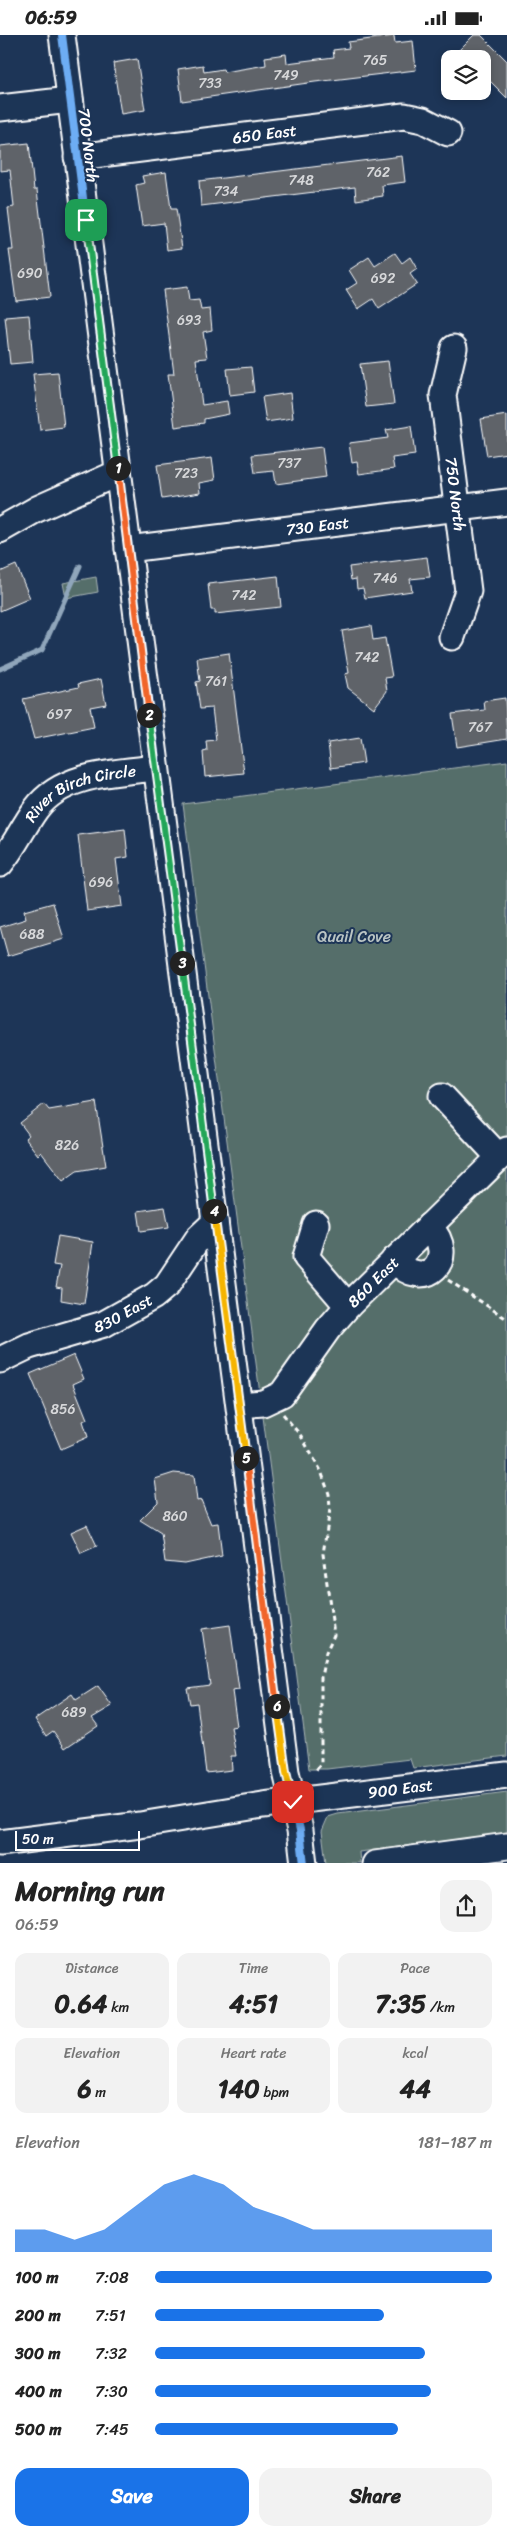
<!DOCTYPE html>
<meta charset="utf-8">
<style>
body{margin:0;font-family:Sriracha,sans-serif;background:#f2f2f2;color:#222;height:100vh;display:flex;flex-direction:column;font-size:19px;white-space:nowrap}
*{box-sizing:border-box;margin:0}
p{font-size:16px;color:#767676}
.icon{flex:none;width:28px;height:28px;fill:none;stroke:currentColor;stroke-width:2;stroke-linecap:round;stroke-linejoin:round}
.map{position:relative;height:1828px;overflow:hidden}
.details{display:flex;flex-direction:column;background:#fff;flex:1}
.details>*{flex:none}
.fabs{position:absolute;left:441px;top:15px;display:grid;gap:10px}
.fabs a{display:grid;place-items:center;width:50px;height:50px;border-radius:10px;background:#fff;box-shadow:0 2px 8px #0003;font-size:25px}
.scale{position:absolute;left:15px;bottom:12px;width:125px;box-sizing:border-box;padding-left:5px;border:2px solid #fff;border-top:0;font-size:14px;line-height:18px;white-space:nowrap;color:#fff;-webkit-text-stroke:4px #1d3557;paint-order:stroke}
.pin{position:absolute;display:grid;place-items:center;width:42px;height:42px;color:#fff;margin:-21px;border-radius:10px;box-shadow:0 2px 8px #0006}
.km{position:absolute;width:25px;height:25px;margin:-12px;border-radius:50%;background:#222;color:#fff;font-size:14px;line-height:25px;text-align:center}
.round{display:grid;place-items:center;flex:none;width:52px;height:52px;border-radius:15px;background:#f2f2f2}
.headline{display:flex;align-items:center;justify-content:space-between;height:85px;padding:0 15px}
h1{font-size:28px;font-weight:700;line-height:38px}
.metrics{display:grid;grid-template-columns:repeat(3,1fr);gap:8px;height:85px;padding:5px 15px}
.metrics div{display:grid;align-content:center;border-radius:12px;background:#f2f2f2;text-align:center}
.metrics b{font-size:25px;font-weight:700}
.metrics small{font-size:14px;font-weight:400}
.metrics p{font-size:14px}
.chart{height:140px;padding:10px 15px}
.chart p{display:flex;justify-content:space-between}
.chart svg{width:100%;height:90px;margin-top:5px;fill:#1a73e8;opacity:.7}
.action{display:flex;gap:10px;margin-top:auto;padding:10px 15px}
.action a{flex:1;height:58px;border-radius:15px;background:#1a73e8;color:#fff;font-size:20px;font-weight:700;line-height:58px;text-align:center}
.action a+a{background:#f2f2f2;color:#222}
ul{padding:0 15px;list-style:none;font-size:16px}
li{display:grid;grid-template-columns:80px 60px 1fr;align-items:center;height:38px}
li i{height:12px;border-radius:6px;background:#1a73e8}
.status{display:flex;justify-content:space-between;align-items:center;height:35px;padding:0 25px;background:#fff;direction:ltr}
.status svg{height:14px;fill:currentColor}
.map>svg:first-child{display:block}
</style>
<div class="status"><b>06:59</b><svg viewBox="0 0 49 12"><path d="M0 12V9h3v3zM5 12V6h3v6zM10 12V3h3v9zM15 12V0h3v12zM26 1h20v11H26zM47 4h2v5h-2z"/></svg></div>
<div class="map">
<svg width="507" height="1829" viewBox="0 0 507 1829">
<rect width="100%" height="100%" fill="#1d3557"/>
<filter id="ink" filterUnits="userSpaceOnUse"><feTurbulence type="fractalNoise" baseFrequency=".02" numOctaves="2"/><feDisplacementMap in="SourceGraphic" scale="10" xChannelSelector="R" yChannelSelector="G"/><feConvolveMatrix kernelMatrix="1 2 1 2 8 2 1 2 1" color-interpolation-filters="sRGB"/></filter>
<g filter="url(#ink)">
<g fill="#556e6b" stroke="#aab6b5">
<polygon points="96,542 98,557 66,563 63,548"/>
<polygon points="507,726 507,1721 413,1733 410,1724 327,1734 309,1734 183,769"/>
<polygon points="507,1757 507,1798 359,1817 360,1828 326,1828 322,1796 328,1782 338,1779"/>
</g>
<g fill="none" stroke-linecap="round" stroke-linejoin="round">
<polyline stroke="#90a6bb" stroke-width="5" points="0,634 42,615 80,531"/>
</g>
<g fill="#5e6369" stroke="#fff">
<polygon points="474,0 481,0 507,26 507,63 482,38 482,24 468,24 459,15"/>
<polygon points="394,1 395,8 413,6 416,35 315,47 182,66 178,34 203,30 204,37 223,34 224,37 266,30 265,22 286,19 287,28 334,22 333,15 349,13 348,7"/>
<polygon points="137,24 145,75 121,79 113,28"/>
<polygon points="29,108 34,155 37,155 50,262 16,266 9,215 13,215 8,173 14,172 10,135 0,136 0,111"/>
<polygon points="402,121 405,147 382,150 383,161 356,165 355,152 201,171 199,146"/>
<polygon points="166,137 171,174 176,174 182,213 167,215 164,188 142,191 136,150 144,148 142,141"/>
<polygon points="395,218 402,228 410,222 417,234 410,239 417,249 379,274 373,264 358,274 346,255 357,248 349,235 369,222 375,231"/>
<polygon points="187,252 189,266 199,265 201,275 210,274 212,295 203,297 207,323 196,324 202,370 227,366 229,379 204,384 204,388 175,392 168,339 174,339 163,255"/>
<polygon points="29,280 33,327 10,329 5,282"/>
<polygon points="388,326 394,369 366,372 360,329"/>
<polygon points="251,332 254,357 230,360 227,334"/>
<polygon points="58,337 64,392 40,395 33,339"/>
<polygon points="290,358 293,383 266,387 262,362"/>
<polygon points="507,380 507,418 487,421 481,384"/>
<polygon points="411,391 415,420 392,423 394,434 359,439 357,427 352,428 349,408 388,403 386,395"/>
<polygon points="322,412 326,442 276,449 274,436 255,438 252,420"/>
<polygon points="212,423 215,445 199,448 200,458 162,464 157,430"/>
<polygon points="427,522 430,542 410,544 412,556 365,563 363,553 357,554 356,544 351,545 349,532"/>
<polygon points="16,530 30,563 0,576 0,537"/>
<polygon points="278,541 281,572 215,579 215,575 211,575 208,549"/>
<polygon points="371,591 373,605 385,603 392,642 385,643 387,656 374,673 348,653 345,639 349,638 342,596"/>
<polygon points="229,618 244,738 205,742 203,717 207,716 206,706 216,705 212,673 200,674 196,647 200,646 197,623"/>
<polygon points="101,644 106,669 90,672 94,692 34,704 23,664 79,652 78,649"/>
<polygon points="505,663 507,704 457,712 452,679 485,675 484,666"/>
<polygon points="360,703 364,728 331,733 328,708"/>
<polygon points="125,794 128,822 116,824 122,871 87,876 78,800"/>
<polygon points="53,868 64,904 8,921 0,892 26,884 24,876"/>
<polygon points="96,1067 106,1131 77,1136 63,1146 41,1117 38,1120 25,1103 29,1100 20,1088 44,1069 49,1075"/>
<polygon points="165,1172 169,1192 141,1196 138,1176"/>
<polygon points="58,1201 93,1207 84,1269 61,1265 62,1253 56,1252 60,1231 53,1230"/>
<polygon points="74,1320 84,1344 73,1349 87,1384 83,1386 88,1402 61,1414 30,1339"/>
<polygon points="174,1438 194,1440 197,1466 201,1465 211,1489 218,1488 222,1521 185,1529 165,1527 161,1498 140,1485 158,1467 155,1444"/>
<polygon points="87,1490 97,1511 81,1518 71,1497"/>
<polygon points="230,1590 239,1655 232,1656 237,1691 231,1692 236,1721 231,1721 232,1735 206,1738 197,1668 190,1669 187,1653 210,1650 202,1594"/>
<polygon points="98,1651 112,1671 92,1683 98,1691 65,1713 53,1696 46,1701 35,1684 72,1659 76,1665"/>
</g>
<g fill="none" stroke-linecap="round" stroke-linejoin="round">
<g stroke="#fff" stroke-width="29">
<g id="minor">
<polyline points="62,0 286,1737 300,1795 304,1829"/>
<polyline points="0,73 70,65"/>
<path id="s1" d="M77,122L404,81L423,85L448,98"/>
<polyline points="0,495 37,474 118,438"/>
<path id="s2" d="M128,514L507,467"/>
<polyline points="452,602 468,556 443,360 454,313"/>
<path id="s3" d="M0,829C14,812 23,792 36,774C63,738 115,738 156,733"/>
<polyline points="442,1061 499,1122"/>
<polyline points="316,1189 306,1222 348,1271"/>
<path d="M394,1225C425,1259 460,1224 429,1191"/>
<path id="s4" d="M0,1325L29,1311L104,1289L154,1261L167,1250L199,1202L215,1187"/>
<path id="s5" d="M240,1370L263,1368L282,1359L328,1294L348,1271L507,1115"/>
<path id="s6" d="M0,1808L140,1790L263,1770L507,1740"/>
<polyline points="375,1829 507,1811"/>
</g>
</g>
<g stroke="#fff" stroke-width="3" stroke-dasharray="5 4" stroke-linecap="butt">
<polyline points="448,1245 507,1284"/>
<polyline points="283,1379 301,1401 321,1436 329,1459 330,1474 323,1519 334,1600 326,1617 321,1642 321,1729 316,1735"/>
</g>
<use href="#minor" stroke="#1d3557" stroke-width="25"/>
<g stroke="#1d3557" stroke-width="11">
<polyline id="cycleway" points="62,0 286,1737 300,1795 304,1829"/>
</g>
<use href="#cycleway" stroke="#6dadf4" stroke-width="8"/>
</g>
</g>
<g fill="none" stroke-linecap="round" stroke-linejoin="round" filter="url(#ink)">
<g stroke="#fff" stroke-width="10">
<polyline id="split-1" points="86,185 118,433"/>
</g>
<g stroke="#fff" stroke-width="10">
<polyline id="split-2" points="118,433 149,680"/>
</g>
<g stroke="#fff" stroke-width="10">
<polyline id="split-3" points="149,680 182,928"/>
</g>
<g stroke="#fff" stroke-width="10">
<polyline id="split-4" points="182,928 214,1176"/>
</g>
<g stroke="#fff" stroke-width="10">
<polyline id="split-5" points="214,1176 246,1423"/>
</g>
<g stroke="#fff" stroke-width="10">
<polyline id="split-6" points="246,1423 277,1671"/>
</g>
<g stroke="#fff" stroke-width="10">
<polyline id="split-7" points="277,1671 286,1737 293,1767"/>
</g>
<use href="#split-1" stroke="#22a559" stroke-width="6"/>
<use href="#split-2" stroke="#f0652b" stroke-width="6"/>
<use href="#split-3" stroke="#22a559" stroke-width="6"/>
<use href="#split-4" stroke="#22a559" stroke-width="6"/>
<use href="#split-5" stroke="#f5b400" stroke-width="6"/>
<use href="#split-6" stroke="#f0652b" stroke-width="6"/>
<use href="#split-7" stroke="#f5b400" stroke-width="6"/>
</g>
<g text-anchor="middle" stroke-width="4" stroke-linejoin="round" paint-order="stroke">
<g font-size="14" fill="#d7d8da">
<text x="375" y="30">765</text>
<text x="286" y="45">749</text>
<text x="210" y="53">733</text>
<text x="378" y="142">762</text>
<text x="301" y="150">748</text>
<text x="226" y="161">734</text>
<text x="30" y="243">690</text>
<text x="383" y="248">692</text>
<text x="189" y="290">693</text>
<text x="289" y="433">737</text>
<text x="186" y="443">723</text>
<text x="385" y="548">746</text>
<text x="244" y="565">742</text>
<text x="367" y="627">742</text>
<text x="216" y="651">761</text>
<text x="59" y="684">697</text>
<text x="480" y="697">767</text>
<text x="101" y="852">696</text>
<text x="32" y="904">688</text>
<text x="67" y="1115">826</text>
<text x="63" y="1379">856</text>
<text x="175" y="1486">860</text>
<text x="74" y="1682">689</text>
</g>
<g font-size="16" fill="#fff" stroke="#1d3557">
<text dy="6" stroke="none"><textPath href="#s1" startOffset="189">650 East</textPath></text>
<text transform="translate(89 110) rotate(83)" y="6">700 North</text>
<text transform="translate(456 459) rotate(83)" y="6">750 North</text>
<text dy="6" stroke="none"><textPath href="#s2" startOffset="191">730 East</textPath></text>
<text dy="6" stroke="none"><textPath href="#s3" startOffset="114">River Birch Circle</textPath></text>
<text dy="6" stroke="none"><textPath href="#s5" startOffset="189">860 East</textPath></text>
<text dy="6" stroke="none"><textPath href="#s4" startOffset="132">830 East</textPath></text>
<text dy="6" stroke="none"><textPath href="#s6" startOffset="404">900 East</textPath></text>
</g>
<g font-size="16" fill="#bbc5c4" stroke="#1d3557">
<text x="354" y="907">Quail Cove</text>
</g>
</g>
</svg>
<div class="fabs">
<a><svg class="icon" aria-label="layers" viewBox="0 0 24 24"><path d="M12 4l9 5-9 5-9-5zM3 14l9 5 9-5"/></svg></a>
</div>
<div class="scale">50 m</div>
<div class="pin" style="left:86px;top:185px;background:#1e9e55"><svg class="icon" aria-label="arrive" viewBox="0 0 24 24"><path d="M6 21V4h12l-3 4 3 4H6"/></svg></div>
<div class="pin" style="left:293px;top:1767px;background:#d93025"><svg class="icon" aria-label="check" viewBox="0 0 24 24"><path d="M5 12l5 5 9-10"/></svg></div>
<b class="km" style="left:118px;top:433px">1</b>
<b class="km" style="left:149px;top:680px">2</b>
<b class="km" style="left:182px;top:928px">3</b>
<b class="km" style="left:214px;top:1176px">4</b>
<b class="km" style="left:246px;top:1423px">5</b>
<b class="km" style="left:277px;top:1671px">6</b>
</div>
<section class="details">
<div class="headline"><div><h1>Morning run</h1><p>06:59</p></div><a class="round"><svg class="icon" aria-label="share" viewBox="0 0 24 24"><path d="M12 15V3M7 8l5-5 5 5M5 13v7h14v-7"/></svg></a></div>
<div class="metrics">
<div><p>Distance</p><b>0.64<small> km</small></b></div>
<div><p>Time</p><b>4:51</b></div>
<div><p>Pace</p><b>7:35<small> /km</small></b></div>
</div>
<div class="metrics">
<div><p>Elevation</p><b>6<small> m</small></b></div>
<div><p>Heart rate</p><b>140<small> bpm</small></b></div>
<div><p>kcal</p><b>44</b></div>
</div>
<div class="chart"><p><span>Elevation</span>181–187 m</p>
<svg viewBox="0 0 160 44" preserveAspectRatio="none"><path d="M0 44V33L10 33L20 38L30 33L40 22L50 11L60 6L70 11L80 22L90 27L100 33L110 33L120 33L130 33L140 33L150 33L160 33V44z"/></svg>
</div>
<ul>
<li><b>100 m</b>7:08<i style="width:100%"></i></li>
<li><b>200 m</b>7:51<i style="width:68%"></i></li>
<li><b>300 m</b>7:32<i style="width:80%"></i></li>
<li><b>400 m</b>7:30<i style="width:82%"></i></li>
<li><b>500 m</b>7:45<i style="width:72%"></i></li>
</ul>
<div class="action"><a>Save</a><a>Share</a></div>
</section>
